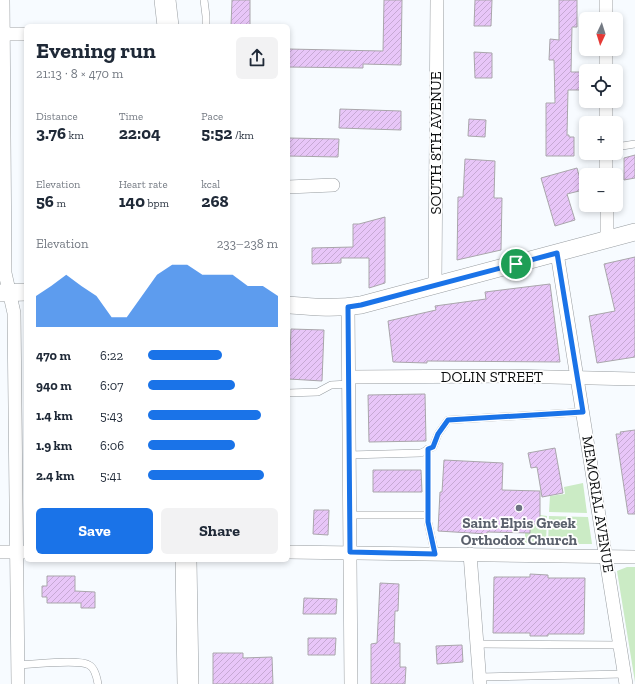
<!DOCTYPE html>
<meta charset="utf-8">
<style>
body{margin:0;font-family:"Zilla Slab",serif;background:#f2f2f3;color:#1f2937;height:100vh;display:flex;flex-direction:column;font-size:15px;white-space:nowrap}
*{box-sizing:border-box;margin:0}
p{font-size:13px;color:#747a83}
.icon{flex:none;width:22px;height:22px;fill:none;stroke:currentColor;stroke-width:2;stroke-linecap:round;stroke-linejoin:round}
.map{position:relative;flex:1;overflow:hidden}
.sheet{position:absolute;left:24px;top:24px;width:266px;height:538px;display:flex;flex-direction:column;background:#fff;border-radius:6px;box-shadow:0 2px 6px #0003}
.sheet>*{flex:none}
.needle{width:26px;rotate:184deg}
.controls{position:absolute;left:579px;top:12px;display:grid;gap:8px}
.controls a{display:grid;place-items:center;width:44px;height:44px;border-radius:6px;background:#fff;box-shadow:0 2px 6px #0003;font-size:20px}
.pin{position:absolute;display:grid;place-items:center;width:34px;height:34px;color:#fff;margin:-17px;border:2px solid #fff;border-radius:50%;box-shadow:0 1px 4px #0007}
.round{display:grid;place-items:center;flex:none;width:42px;height:42px;border-radius:6px;background:#f2f2f3}
.head{display:flex;align-items:center;justify-content:space-between;height:68px;padding:0 12px}
h1{font-size:22px;font-weight:700;line-height:30px}
.stats{display:grid;grid-template-columns:repeat(3,1fr);gap:6px;height:68px;padding:4px 12px}
.stats div{display:grid;align-content:center}
.stats b{font-size:17px;font-weight:700}
.stats small{font-size:11px;font-weight:400}
.stats p{font-size:11px}
.chart{height:112px;padding:8px 12px}
.chart p{display:flex;justify-content:space-between}
.chart svg{width:100%;height:72px;margin-top:4px;fill:#1a73e8;opacity:.7}
.cta{display:flex;gap:8px;margin-top:auto;padding:8px 12px}
.cta a{flex:1;height:46px;border-radius:6px;background:#1a73e8;color:#fff;font-size:16px;font-weight:700;line-height:46px;text-align:center}
.cta a+a{background:#f2f2f3;color:#1f2937}
ul{padding:0 12px;list-style:none;font-size:13px}
li{display:grid;grid-template-columns:64px 48px 1fr;align-items:center;height:30px}
li i{height:10px;border-radius:5px;background:#1a73e8}
.map>svg:first-child{display:block}
</style>
<div class="map">
<svg width="635" height="684" viewBox="0 0 635 684">
<defs>
<pattern id="building-hatch" width="6" height="6" patternUnits="userSpaceOnUse"><rect width="6" height="6" fill="#e8c6f8"/><path d="M-1 1l2-2M0 6l6-6M5 7l2-2" fill="none" stroke="#c6a9d3"/></pattern>
</defs>
<rect width="100%" height="100%" fill="#f7fbff"/>
<g fill="#cbebc5">
<polygon points="583,483 587,513 549,512 550,496 565,494 564,487"/>
<polygon points="540,515 547,516 546,543 525,543 525,533 530,533 530,524 540,524"/>
<polygon points="549,516 588,517 592,544 548,544"/>
<polygon points="627,567 635,567 635,682 617,571"/>
</g>
<g fill="url(#building-hatch)" stroke="#a9a6ab">
<polygon points="232,0 250,0 250,26 231,26"/>
<polygon points="384,0 402,0 401,65 363,64 363,68 288,67 288,49 383,51"/>
<polygon points="475,0 492,0 491,26 474,26"/>
<polygon points="559,0 577,0 577,27 572,27 571,72 586,72 586,90 568,90 567,135 569,135 569,137 574,137 574,156 546,156 546,103 555,103 554,60 549,60 550,39 559,40"/>
<polygon points="474,52 492,53 492,78 475,78"/>
<polygon points="340,109 401,111 401,130 339,128"/>
<polygon points="469,119 486,120 485,137 468,136"/>
<polygon points="288,138 339,139 338,157 288,156"/>
<polygon points="635,155 635,178 624,180 624,158"/>
<polygon points="465,159 495,161 494,198 502,198 501,250 457,260 458,197 463,197"/>
<polygon points="577,168 583,190 567,194 575,220 555,226 541,178"/>
<polygon points="385,217 385,283 369,288 369,258 341,258 341,263 312,264 312,248 353,247 353,224 359,224"/>
<polygon points="635,257 635,357 597,363 589,316 615,311 604,264"/>
<polygon points="550,284 560,362 427,361 427,363 393,362 388,321 436,310 435,306 486,299 485,292"/>
<polygon points="291,329 324,330 322,381 289,379"/>
<polygon points="425,394 426,441 369,442 368,395"/>
<polygon points="635,430 635,514 628,514 616,434 621,434 620,432"/>
<polygon points="555,448 563,493 542,497 537,467 531,468 528,453"/>
<polygon points="444,460 503,463 502,490 540,491 540,524 530,524 530,533 487,532 487,534 438,531 440,492 442,492"/>
<polygon points="373,470 421,470 422,492 373,492"/>
<polygon points="314,510 329,510 328,535 313,534"/>
<polygon points="530,574 548,575 548,578 585,578 584,634 548,634 548,636 530,636 530,633 493,633 494,577 530,577"/>
<polygon points="47,576 75,576 75,591 95,592 95,608 81,608 81,603 47,603 47,597 42,597 42,586 47,586"/>
<polygon points="380,583 399,584 398,611 395,611 394,643 400,643 400,667 406,667 405,684 371,684 371,644 377,643"/>
<polygon points="304,598 337,599 336,614 303,614"/>
<polygon points="308,638 336,638 335,655 308,655"/>
<polygon points="462,645 463,662 437,664 436,646"/>
<polygon points="213,653 243,653 243,658 272,657 273,684 213,684"/>
</g>
<g fill="none" stroke-linecap="round" stroke-linejoin="round">
<g stroke="#989da1" stroke-width="8">
<g id="service">
<polyline points="204,0 206,16 206,26"/>
<polyline points="616,147 635,144"/>
<polyline points="288,393 318,392 331,385 349,384"/>
<polyline points="428,449 428,522 435,554"/>
<polyline points="349,455 421,453 433,447 438,434 448,420 583,412"/>
<polyline points="350,515 428,515"/>
<polyline points="477,644 620,645"/>
<path d="M18,665C32,664 80,659 89,665C95,668 97,678 98,684"/>
<polyline points="480,677 624,674"/>
</g>
</g>
<g stroke="#989da1" stroke-width="14">
<g id="minor">
<polyline points="3,0 5,273 14,313 18,684"/>
<polyline points="606,19 606,0"/>
<polyline points="0,34 26,34"/>
<polyline points="606,71 606,49"/>
<polyline points="606,123 606,101"/>
<polyline points="606,153 606,175"/>
<polyline points="288,187 333,185"/>
<polyline points="607,205 607,239"/>
<polyline points="557,253 626,684"/>
<polyline points="435,285 437,0"/>
<polyline points="348,307 351,684"/>
<polyline points="349,377 507,376 635,379"/>
<polyline points="0,552 26,552"/>
<polyline points="288,552 635,557"/>
<polyline points="470,554 480,684"/>
</g>
</g>
<g stroke="#989da1" stroke-width="18">
<g id="tertiary">
<polyline points="0,293 26,292"/>
<path d="M288,305C313,307 336,309 361,305L635,232"/>
</g>
</g>
<g stroke="#989da1" stroke-width="22">
<g id="primary">
<polyline points="165,0 168,26"/>
<polyline points="186,560 188,684"/>
</g>
</g>
<use href="#service" stroke="#fff" stroke-width="7"/>
<use href="#minor" stroke="#fff" stroke-width="13"/>
<use href="#tertiary" stroke="#fff" stroke-width="17"/>
<use href="#primary" stroke="#fff" stroke-width="21"/>
</g>
<g fill="none" stroke-linecap="round" stroke-linejoin="round">
<g stroke="#fff" stroke-width="8">
<polygon id="route" points="557,253 583,412 448,420 438,434 433,447 428,449 428,522 435,554 350,552 348,307 361,305"/>
</g>
<use href="#route" stroke="#1a73e8" stroke-width="5"/>
</g>
<circle fill="#6b7280" stroke="#fff" stroke-width="1.5" cx="519" cy="508" r="4"/>
<g text-anchor="middle" stroke-width="3.5" stroke-linejoin="round" paint-order="stroke">
<g font-size="15" fill="#0c0e0f" stroke="#fff">
<text transform="translate(436 143) rotate(-90)" y="5">SOUTH 8TH AVENUE</text>
<text x="492" y="382">DOLIN STREET</text>
<text transform="translate(598 504) rotate(81)" y="5">MEMORIAL AVENUE</text>
</g>
<g font-size="15" font-weight="bold" fill="#5b616d" stroke="#fff">
<text x="519" y="528">Saint Elpis Greek<tspan x="519" dy="17">Orthodox Church</tspan></text>
</g>
</g>
</svg>
<div class="controls">
<a><svg class="needle" viewBox="-14 -14 28 28"><path d="M0-13l5 13h-10z" fill="#e53935"/><path d="M0 13l5-13h-10z" fill="#747a83"/></svg></a>
<a><svg class="icon" aria-label="locate" viewBox="0 0 24 24"><circle cx="12" cy="12" r="6"/><path d="M12 2v4M12 18v4M2 12h4M18 12h4"/></svg></a>
<a>+</a>
<a>−</a>
</div>
<div class="pin" style="left:516px;top:264px;background:#1e9e55"><svg class="icon" aria-label="arrive" viewBox="0 0 24 24"><path d="M6 21V4h12l-3 4 3 4H6"/></svg></div>
<section class="sheet">
<div class="head"><div><h1>Evening run</h1><p>21:13 · 8 × 470 m</p></div><a class="round"><svg class="icon" aria-label="share" viewBox="0 0 24 24"><path d="M12 15V3M7 8l5-5 5 5M5 13v7h14v-7"/></svg></a></div>
<div class="stats">
<div><p>Distance</p><b>3.76<small> km</small></b></div>
<div><p>Time</p><b>22:04</b></div>
<div><p>Pace</p><b>5:52<small> /km</small></b></div>
</div>
<div class="stats">
<div><p>Elevation</p><b>56<small> m</small></b></div>
<div><p>Heart rate</p><b>140<small> bpm</small></b></div>
<div><p>kcal</p><b>268</b></div>
</div>
<div class="chart"><p><span>Elevation</span>233–238 m</p>
<svg viewBox="0 0 160 44" preserveAspectRatio="none"><path d="M0 44V25L10 19L20 12L30 19L40 25L50 38L60 38L70 25L80 12L90 6L100 6L110 12L120 12L130 12L140 19L150 19L160 25V44z"/></svg>
</div>
<ul>
<li><b>470 m</b>6:22<i style="width:57%"></i></li>
<li><b>940 m</b>6:07<i style="width:67%"></i></li>
<li><b>1.4 km</b>5:43<i style="width:87%"></i></li>
<li><b>1.9 km</b>6:06<i style="width:67%"></i></li>
<li><b>2.4 km</b>5:41<i style="width:89%"></i></li>
</ul>
<div class="cta"><a>Save</a><a>Share</a></div>
</section>
</div>
